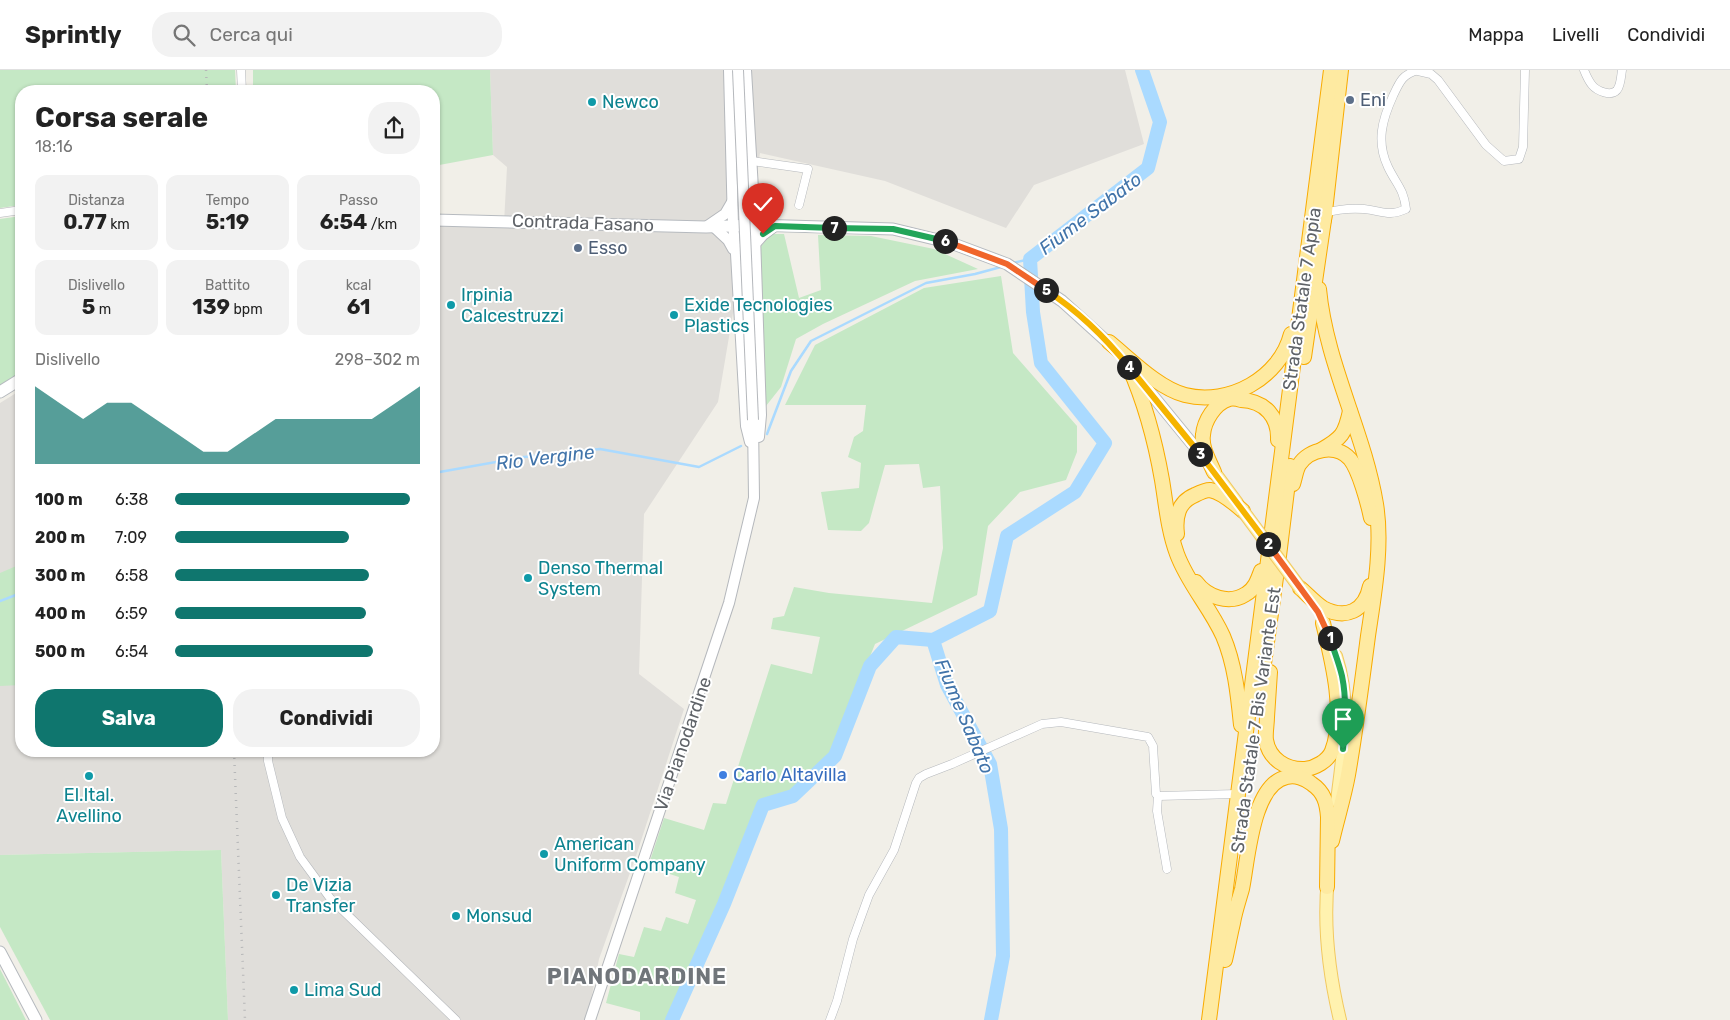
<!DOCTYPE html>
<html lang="it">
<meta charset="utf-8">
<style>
body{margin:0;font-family:Rubik,sans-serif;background:#f2f2f2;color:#222;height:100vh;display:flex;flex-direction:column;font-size:19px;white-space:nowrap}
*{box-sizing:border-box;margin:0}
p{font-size:16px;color:#767676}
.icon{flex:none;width:28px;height:28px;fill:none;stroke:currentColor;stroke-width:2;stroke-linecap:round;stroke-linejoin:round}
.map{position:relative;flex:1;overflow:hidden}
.details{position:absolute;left:15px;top:15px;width:425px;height:672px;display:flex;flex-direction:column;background:#fff;border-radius:20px;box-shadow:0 1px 4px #0004}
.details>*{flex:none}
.pin{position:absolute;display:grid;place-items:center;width:42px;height:42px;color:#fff;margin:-51px -21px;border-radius:50% 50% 50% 0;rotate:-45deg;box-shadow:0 0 5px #0007}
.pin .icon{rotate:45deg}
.km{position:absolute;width:25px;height:25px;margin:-12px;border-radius:50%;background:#222;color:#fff;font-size:14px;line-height:25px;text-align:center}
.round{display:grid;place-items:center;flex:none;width:52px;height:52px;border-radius:20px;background:#f2f2f2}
.head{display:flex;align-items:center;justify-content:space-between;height:85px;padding:0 20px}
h1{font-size:28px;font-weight:700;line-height:38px}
.stats{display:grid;grid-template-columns:repeat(3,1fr);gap:8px;height:85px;padding:5px 20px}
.stats div{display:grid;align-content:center;border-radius:12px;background:#f2f2f2;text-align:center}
.stats b{font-size:21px;font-weight:700}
.stats small{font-size:14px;font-weight:400}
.stats p{font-size:14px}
.chart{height:140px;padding:10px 20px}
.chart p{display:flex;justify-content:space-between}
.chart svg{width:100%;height:90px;margin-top:5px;fill:#0f766e;opacity:.7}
.primary-button{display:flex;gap:10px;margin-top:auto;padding:10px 20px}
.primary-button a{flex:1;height:58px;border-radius:20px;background:#0f766e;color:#fff;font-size:20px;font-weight:700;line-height:58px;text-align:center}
.primary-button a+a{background:#f2f2f2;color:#222}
ul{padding:0 20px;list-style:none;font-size:16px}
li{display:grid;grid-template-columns:80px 60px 1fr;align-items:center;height:38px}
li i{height:12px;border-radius:6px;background:#0f766e}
header{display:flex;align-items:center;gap:30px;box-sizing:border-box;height:70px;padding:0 25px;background:#fff;border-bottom:1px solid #e0e0e0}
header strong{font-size:24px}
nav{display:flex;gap:28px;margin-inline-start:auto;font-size:18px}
.search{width:350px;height:45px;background:#f2f2f2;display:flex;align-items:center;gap:12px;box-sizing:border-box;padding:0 18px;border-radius:20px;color:#767676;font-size:19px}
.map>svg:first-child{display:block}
</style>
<header>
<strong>Sprintly</strong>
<div class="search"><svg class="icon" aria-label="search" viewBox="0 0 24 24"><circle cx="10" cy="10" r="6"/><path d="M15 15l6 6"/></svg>Cerca qui</div>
<nav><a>Mappa</a><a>Livelli</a><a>Condividi</a></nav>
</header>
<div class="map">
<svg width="1730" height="950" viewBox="0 0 1730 950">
<rect width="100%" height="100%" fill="#f1efe8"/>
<polygon fill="#e0deda" points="490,0 1125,0 1144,74 1034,115 1006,158 885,111 760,83 718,332 644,444 639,604 684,639 636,786 599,889 587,950 228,950 221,780 0,785 0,333 21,320 21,681 434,681 434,155 504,153 507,97 493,85"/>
<g fill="#c5e8c5">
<polygon points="0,0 235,0 236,21 21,21 21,135 0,138"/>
<polygon points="253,0 490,0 493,85 434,96 434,21 253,21"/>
<polygon points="21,146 21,302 0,315 0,149"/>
<polygon points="770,164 784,164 799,228 821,220 818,165 871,166 934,179 978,199 915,211 823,254 796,269 781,317 766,336 760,178"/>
<polygon points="1001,206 1013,283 1077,356 1077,382 1066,410 1020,422 988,456 977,525 875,574 831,684 795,720 762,732 666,950 640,950 640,942 606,933 619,884 634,887 644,857 661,861 666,847 688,854 696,830 675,823 679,807 648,797 664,748 704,760 713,733 726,734 771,594 812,604 820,567 771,559 773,548 784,546 794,517 829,523 932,533 943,478 940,416 923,418 919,394 885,395 869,453 861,461 828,460 821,422 859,418 861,393 848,387 854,367 863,361 866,335 785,335 815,275 924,218"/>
<polygon points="21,494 21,615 0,616 0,503"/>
<polygon points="221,780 228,950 50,950 0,857 0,785"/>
<polygon points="0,899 26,950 0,950"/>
</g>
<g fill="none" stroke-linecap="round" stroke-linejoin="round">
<g stroke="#aadaff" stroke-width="2.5">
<polyline points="1013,193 1030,189"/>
<polyline points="767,364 791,301 811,271 926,213 975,204 1001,197"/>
<polyline points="434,403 524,387 600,379 699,397 741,376"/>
<polyline points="0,531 21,523"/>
</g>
<g stroke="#aadaff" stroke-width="14">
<polyline points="672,950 724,834 763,735 793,726 835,686 870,596 896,567 933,570"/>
<polyline points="991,950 1003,886 1001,759 990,694 947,615 933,570 990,541 1007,466 1075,422 1105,373 1041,293 1033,242 1030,189 1148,98 1160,52 1142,0"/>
</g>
<g stroke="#b5b8bc" stroke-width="9">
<g id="minor">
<polyline points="241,0 242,21"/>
<path d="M1584,0C1586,5 1588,10 1592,15C1597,21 1611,27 1617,20C1621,15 1621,6 1622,0"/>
<polyline points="1418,1 1431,4 1438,10 1486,75 1504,91 1519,89 1523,77 1525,0"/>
<polyline points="752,91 808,99 799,135"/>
<polyline points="0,143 21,140"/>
<path d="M1325,143C1338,139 1350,138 1364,139C1383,141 1388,147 1406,139C1404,119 1396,114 1388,97C1376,72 1382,50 1393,26C1400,11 1402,5 1418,0"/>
<polyline points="268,681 268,691 282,748 300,787 330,828 456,950"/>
<polyline points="1158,726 1157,741 1167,799"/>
<polyline points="830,950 837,931 853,869 869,825 894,780 916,713 919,708 926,704 952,694 1042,654 1061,652 1148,667 1153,676 1156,724 1158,726 1237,724"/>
</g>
</g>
<g stroke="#b5b8bc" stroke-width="12">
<g id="tertiary">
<polyline points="729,0 733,155 736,184 746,356 750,372"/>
<polyline points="746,0 754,136 761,345 759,367"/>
<polyline points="754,137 762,147 775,156 763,165 755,174"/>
<polyline points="713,156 728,170 733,179"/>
<polyline points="706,157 725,144 732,132"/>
<polyline points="590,950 729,533 754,428 753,350"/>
</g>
</g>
<g stroke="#b6babf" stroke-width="13">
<g id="secondary">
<polyline points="434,150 706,157 754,155 893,159 951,173 1007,194 1062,231 1114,278"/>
<polyline points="1135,304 1207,392"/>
<polyline points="0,322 21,309"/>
<polyline points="0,882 36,950"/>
</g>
</g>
<g stroke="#f2c960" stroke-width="14">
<g id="primary">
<polyline points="1214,402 1237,433"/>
<path d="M1336,586C1352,635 1343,681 1337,731"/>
<path d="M1328,808C1323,856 1329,904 1340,950"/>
</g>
</g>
<g stroke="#f9ab00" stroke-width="16">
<g id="trunk">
<polyline points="1324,150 1341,0"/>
<path d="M1319,219C1326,294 1364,361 1376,434C1383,476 1374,525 1368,566C1362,612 1356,659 1348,705C1344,727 1337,749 1332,771"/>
<path d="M1109,272C1130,289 1158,318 1185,325C1229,336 1280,308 1291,264"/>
<polyline points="1304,287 1325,143"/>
<path d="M1129,297C1145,333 1155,370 1162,410C1166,434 1168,460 1177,484C1188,514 1210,537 1223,566C1235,594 1238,625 1241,655"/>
<path d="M1321,380C1342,368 1345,364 1350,341"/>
<path d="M1214,402C1209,390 1201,377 1203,365C1204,351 1215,333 1229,329C1233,328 1238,329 1241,330C1265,331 1279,347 1278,370"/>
<path d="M1293,414C1295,408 1296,400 1299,395C1309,379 1336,373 1350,389C1359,400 1368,433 1371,448"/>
<path d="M1177,464C1175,447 1178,432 1195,425C1199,423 1205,420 1210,420C1222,422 1234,433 1243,441"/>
<path d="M1196,512C1207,527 1229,535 1246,524C1255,519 1258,509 1261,501"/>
<path d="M1300,518C1307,524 1315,533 1323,538C1346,550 1365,541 1370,516"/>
<path d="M1270,602C1269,617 1268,632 1267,647C1267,655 1265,663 1266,670C1269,689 1286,700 1305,699C1315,698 1328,691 1332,681C1346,644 1332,590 1323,553"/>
<polyline points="1261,615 1279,486 1290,396"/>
<path d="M1225,890C1228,878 1230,865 1233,853C1235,841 1239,830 1242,819C1248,790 1252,714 1287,707C1295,705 1305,708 1312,714C1324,722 1327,733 1328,747L1327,817"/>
<polyline points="1209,950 1331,0"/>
</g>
</g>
<use href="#minor" stroke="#fff" stroke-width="8"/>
<use href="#tertiary" stroke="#fff" stroke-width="10"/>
<use href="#secondary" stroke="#fff" stroke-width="11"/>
<use href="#primary" stroke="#fff2af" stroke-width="12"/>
<use href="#trunk" stroke="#feeaa1" stroke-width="14"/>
<g stroke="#b6b7b8" stroke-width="2.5" stroke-dasharray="1 6" stroke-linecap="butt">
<polyline points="206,0 207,21"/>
<polyline points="234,681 245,950"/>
</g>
<g stroke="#b5b8bc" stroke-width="12" stroke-linecap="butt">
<polyline id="tertiary-bridge" points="738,0 753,350"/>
</g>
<g stroke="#f2c960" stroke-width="14" stroke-linecap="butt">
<polyline id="primary-bridge" points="1243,441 1300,518"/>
</g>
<use href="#tertiary-bridge" stroke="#fff" stroke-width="10"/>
<use href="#primary-bridge" stroke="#fff2af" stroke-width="12"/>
</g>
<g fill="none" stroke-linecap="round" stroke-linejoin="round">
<g stroke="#fff" stroke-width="10">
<path id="split-1" d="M1330,568C1334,581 1339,593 1342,606C1347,630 1345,654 1343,679"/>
</g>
<g stroke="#fff" stroke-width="10">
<polyline id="split-2" points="1268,474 1318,542 1330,568"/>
</g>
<g stroke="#fff" stroke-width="10">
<polyline id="split-3" points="1200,384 1268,474"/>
</g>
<g stroke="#fff" stroke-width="10">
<polyline id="split-4" points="1129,297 1200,384"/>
</g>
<g stroke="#fff" stroke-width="10">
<path id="split-5" d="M1046,220C1078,241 1105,267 1129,297"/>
</g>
<g stroke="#fff" stroke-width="10">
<polyline id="split-6" points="945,171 1007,194 1046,220"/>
</g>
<g stroke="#fff" stroke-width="10">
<polyline id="split-7" points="834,158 893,159 945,171"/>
</g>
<g stroke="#fff" stroke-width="10">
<polyline id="split-8" points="763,164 775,156 834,158"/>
</g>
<use href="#split-1" stroke="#22a559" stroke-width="6"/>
<use href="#split-2" stroke="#f0652b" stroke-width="6"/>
<use href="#split-3" stroke="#f5b400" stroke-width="6"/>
<use href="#split-4" stroke="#f5b400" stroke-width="6"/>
<use href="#split-5" stroke="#f5b400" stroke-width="6"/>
<use href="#split-6" stroke="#f0652b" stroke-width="6"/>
<use href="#split-7" stroke="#22a559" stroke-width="6"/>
<use href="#split-8" stroke="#22a559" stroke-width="6"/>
</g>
<g fill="#5c6f8a" stroke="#fff" stroke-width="2">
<circle cx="1350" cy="30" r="5"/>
<circle cx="578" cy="178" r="5"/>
</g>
<g fill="#0f9aa8" stroke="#fff" stroke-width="2">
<circle cx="592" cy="32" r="5"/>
<circle cx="451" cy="235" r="5"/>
<circle cx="674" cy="245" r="5"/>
<circle cx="528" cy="508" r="5"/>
<circle cx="89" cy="706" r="5"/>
<circle cx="544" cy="784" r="5"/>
<circle cx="276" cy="825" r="5"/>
<circle cx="456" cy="846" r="5"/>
<circle cx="294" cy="920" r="5"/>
</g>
<circle fill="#3f7fe0" stroke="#fff" stroke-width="2" cx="723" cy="705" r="5"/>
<g text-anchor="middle" stroke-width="4" stroke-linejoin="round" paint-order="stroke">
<g font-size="18" fill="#4e5e75" stroke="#fff" text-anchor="start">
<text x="1360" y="36">Eni</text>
<text x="588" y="184">Esso</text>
</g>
<g font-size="18" fill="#0d838f" stroke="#fff" text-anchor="start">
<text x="602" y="38">Newco</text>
<text x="461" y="231">Irpinia<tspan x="461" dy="21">Calcestruzzi</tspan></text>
<text x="684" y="241">Exide Tecnologies<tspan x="684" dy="21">Plastics</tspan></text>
<text x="538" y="504">Denso Thermal<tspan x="538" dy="21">System</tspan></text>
<text x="89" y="731" text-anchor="middle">El.Ital.<tspan x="89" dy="21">Avellino</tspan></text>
<text x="554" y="780">American<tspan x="554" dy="21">Uniform Company</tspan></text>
<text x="286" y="821">De Vizia<tspan x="286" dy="21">Transfer</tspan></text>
<text x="466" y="852">Monsud</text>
<text x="304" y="926">Lima Sud</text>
</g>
<g font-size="18" fill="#5f6368" stroke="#fff">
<text transform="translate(583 153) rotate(2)" y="6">Contrada Fasano</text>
<text transform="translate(1302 229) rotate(-82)" y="6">Strada Statale 7 Appia</text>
<text transform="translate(1256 650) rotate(-82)" y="6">Strada Statale 7 Bis Variante Est</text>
<text transform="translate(683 674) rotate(-71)" y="6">Via Pianodardine</text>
</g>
<g font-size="18" fill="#366cbe" stroke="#fff" text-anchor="start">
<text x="733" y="711">Carlo Altavilla</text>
</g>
<g font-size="19" font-style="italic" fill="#4174aa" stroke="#fff">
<text transform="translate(1090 143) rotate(-37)" y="7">Fiume Sabato</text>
<text transform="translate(545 387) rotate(-7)" y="7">Rio Vergine</text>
<text transform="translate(965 646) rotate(67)" y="7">Fiume Sabato</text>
</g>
<g font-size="22" font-weight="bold" letter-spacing="1" fill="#70757a" stroke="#fff">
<text x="637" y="914">PIANODARDINE</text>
</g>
</g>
</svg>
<div class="pin" style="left:1343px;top:679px;background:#1e9e55"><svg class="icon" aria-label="arrive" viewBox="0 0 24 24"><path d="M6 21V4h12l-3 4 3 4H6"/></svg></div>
<div class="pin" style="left:763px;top:164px;background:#d93025"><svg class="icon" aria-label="check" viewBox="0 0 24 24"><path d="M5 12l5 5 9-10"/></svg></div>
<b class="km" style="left:1330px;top:568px">1</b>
<b class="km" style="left:1268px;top:474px">2</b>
<b class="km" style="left:1200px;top:384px">3</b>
<b class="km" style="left:1129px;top:297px">4</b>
<b class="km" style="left:1046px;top:220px">5</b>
<b class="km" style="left:945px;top:171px">6</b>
<b class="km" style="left:834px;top:158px">7</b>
<section class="details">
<div class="head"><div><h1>Corsa serale</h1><p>18:16</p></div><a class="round"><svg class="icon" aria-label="share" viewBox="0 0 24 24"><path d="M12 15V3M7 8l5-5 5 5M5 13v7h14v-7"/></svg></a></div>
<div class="stats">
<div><p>Distanza</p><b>0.77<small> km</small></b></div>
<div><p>Tempo</p><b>5:19</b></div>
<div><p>Passo</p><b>6:54<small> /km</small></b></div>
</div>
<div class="stats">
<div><p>Dislivello</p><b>5<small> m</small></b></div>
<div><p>Battito</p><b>139<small> bpm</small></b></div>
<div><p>kcal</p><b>61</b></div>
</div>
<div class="chart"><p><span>Dislivello</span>298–302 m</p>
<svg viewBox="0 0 160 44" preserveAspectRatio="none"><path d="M0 44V6L10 14L20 22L30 14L40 14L50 22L60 30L70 38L80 38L90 30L100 22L110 22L120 22L130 22L140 22L150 14L160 6V44z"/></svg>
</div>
<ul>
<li><b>100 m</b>6:38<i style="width:96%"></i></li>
<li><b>200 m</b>7:09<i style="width:71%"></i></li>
<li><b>300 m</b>6:58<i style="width:79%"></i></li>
<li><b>400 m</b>6:59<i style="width:78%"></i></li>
<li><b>500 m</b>6:54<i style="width:81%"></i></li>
</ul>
<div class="primary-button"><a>Salva</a><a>Condividi</a></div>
</section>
</div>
